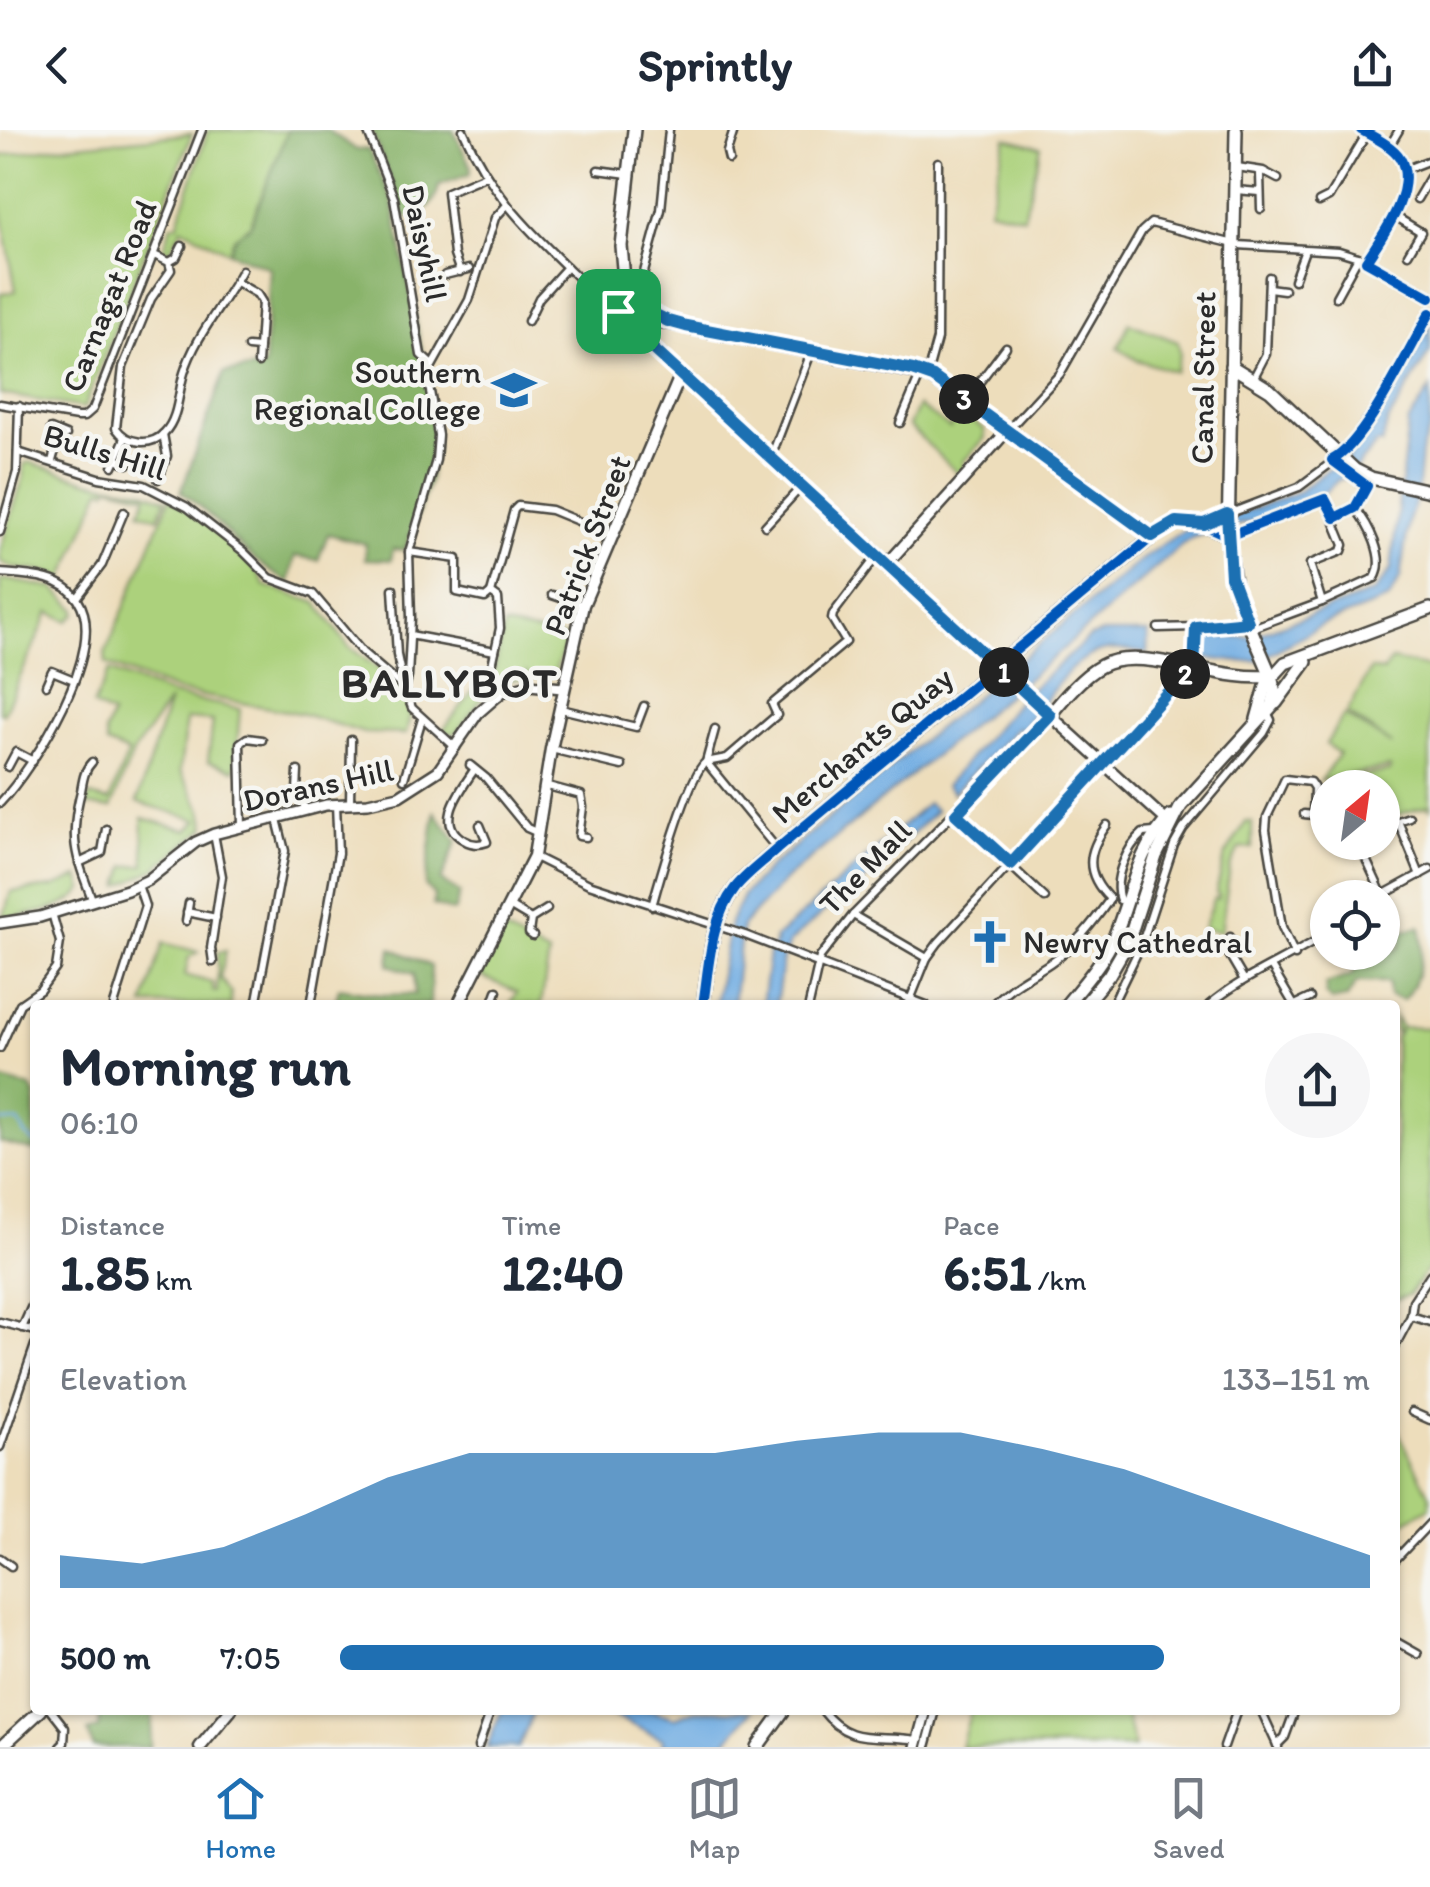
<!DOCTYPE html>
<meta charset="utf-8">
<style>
body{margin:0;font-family:Itim,sans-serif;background:#f6f6f7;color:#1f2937;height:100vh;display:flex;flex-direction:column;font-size:38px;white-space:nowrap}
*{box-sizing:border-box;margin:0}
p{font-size:32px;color:#747a83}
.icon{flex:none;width:55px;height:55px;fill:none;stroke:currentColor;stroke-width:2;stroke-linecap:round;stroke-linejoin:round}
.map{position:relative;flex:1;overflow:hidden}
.side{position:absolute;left:30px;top:870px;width:1370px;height:715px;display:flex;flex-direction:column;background:#fff;border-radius:10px;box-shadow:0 2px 8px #0004}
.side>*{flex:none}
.needle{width:65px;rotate:29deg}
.fabs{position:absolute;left:1310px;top:640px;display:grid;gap:20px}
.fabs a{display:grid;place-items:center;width:90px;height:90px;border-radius:50%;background:#fff;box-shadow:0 2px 8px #0004;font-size:50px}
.pin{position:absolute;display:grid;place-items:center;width:85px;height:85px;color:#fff;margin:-42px;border-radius:20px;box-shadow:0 5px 15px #0006}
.km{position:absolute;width:50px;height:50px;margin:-25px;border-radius:50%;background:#222;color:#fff;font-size:28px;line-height:50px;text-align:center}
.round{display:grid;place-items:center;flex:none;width:105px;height:105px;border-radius:52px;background:#f6f6f7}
.summary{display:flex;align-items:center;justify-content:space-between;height:170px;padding:0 30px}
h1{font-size:55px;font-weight:800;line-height:75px}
.metrics{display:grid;grid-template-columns:repeat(3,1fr);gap:15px;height:170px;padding:10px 30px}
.metrics div{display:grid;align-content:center}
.metrics b{font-size:50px;font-weight:800}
.metrics small{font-size:28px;font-weight:400}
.metrics p{font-size:28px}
.chart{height:280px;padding:20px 30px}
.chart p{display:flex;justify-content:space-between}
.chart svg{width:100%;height:180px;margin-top:10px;fill:#1f6fb2;opacity:.7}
ul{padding:0 30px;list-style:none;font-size:32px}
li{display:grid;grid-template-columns:160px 120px 1fr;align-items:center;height:75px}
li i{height:25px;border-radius:12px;background:#1f6fb2}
header{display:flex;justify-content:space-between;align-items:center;height:130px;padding:0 30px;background:#fff;font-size:45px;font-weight:800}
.tab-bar{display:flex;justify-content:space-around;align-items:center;height:140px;border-top:2px solid #e0e1e3;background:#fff;font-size:28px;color:#747a83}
.tab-bar a{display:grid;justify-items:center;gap:5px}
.tab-bar .selected{color:#1f6fb2}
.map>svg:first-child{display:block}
</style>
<header><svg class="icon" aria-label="back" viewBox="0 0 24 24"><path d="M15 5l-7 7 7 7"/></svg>Sprintly<svg class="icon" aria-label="share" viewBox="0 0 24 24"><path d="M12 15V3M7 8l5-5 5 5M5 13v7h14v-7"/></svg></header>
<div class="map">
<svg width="1430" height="1617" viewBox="0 0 1430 1617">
<rect width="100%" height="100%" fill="#f6f6f2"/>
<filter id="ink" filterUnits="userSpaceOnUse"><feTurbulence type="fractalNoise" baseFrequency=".01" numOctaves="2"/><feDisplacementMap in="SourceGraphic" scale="20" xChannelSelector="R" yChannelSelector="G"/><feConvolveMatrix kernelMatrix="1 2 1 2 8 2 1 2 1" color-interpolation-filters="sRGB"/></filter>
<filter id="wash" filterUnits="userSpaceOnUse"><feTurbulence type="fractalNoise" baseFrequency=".0048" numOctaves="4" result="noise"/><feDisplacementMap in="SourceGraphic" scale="40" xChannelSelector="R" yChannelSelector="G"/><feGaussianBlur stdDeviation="2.25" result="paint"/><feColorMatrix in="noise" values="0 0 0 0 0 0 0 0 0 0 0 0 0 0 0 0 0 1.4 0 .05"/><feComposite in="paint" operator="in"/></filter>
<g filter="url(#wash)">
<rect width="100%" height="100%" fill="#edddbb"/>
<g fill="#acd17b" stroke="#6c7e53" stroke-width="2.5">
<polygon points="208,0 290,1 250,96 234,108 229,122 182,98 168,123 164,117 172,94 177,95"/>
<polygon points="192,4 84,278 0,264 0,164 16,161 0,74 0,26 55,17"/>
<polygon points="1006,8 1041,17 1024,87 989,79"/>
<polygon points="1129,193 1178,212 1180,223 1175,242 1137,230 1118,218"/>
<polygon points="918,276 950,298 962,278 970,283 968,288 984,299 985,308 963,332 965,337 958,344 909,296"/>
<path d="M29,332L88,351L142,360L166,369L158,388L140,382L147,365L109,356L107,360L102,358L63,450C45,435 18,445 0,431V420L24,346V334Z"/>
<path d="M170,368C199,383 254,425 264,455L317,473L348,516L405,559L412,578L406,604L364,603L303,584L176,561L106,534L105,524Z"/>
<polygon points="3,449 54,458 76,479 76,484 68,491 49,482 4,583 0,583 0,451"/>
<polygon points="504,496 568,508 554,544 552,547 531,548 527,543 527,549 512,550 513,544 510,543 509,552 487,562 456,603 448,604 443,600 472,562 494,542"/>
<polygon points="1392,530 1430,538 1430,679 1427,676 1383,689 1382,658 1343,657 1343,650 1390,641 1390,637 1320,651 1339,624 1326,614 1344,585 1392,615 1347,583 1371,539 1383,542"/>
<polygon points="109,541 172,565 240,579 235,640 208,631 213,591 186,589 180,641 202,680 206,697 155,739 120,756 126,736 145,735 142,688 188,700 198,690 137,672 169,571 133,623 111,678 84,675 90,666 109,671 128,623 107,614 105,602 112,585 93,576"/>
<polygon points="1246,692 1252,692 1252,718 1239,719 1230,737 1221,802 1203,798 1214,768 1218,769 1219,765 1216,763 1225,726"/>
<path d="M79,747L83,759C70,780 27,785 3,788L11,762L53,757Z"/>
<polygon points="503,800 549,825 541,875 515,875 511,873 517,862 480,846"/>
<polygon points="163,813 199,822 189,827 185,845 213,853 213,861 217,862 218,822 226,821 220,848 231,862 231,875 144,875"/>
<polygon points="1395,888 1401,897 1430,898 1430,1136 1409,1165 1395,1170 1395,907 1400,900 1395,902"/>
<polygon points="1395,1296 1430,1366 1430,1377 1395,1398"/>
<polygon points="971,1580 1125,1580 1134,1617 961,1617"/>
</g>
<g fill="#89b36b" stroke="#5a6f4b" stroke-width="2.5">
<path d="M288,0H327L357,20L368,19L392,69L428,252L435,310L429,353L405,420L393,419L391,430L365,429L366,414L328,404L318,430L295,426L289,452C246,431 220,389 181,362L224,243L264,237L270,138L229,122L234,108L250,96Z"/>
<path d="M371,0H453L471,37L470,44L439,55C436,76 423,83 402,88L398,67Z"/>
<polygon points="435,682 457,711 441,751 460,763 454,782 433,775 434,765 425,756"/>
<path d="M1420,796C1425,819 1419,853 1403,870L1389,866L1388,852H1357L1347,868L1332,871L1326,865V854L1352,845L1358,836L1399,817L1403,801Z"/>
<polygon points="391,818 431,836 430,875 335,875 339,858 382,865 415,864 414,844 389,835"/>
<polygon points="0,949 31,958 35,965 35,1021 0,1012"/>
<polygon points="100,1580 153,1580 150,1617 93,1617 88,1602 99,1598"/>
</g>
<g fill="#70ace2" stroke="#4e6c86" stroke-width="2.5">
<polygon points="1430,194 1430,221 1387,293 1382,314 1377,313 1349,346 1338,350 1321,366 1272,386 1194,407 1184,413 1055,526 787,748 742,796 733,875 715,875 730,792 744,764 771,736 1147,425 1183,401 1259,377 1298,362 1329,339 1342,339 1360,307 1398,256"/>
<polygon points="1430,259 1430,297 1421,323 1417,367 1409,390 1400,448 1389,469 1326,493 1260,530 1240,532 1204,528 1206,506 1249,507 1374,462 1391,439 1408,293"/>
<path d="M1102,503H1148L1147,523C1134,522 1119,518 1107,520C1067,526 1047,574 1021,600L1018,597L953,663L946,655L1021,568L1090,507Z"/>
<polygon points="928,673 936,681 847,768 843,765 790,812 783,828 776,875 762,875 769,823 776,813 774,809"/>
<polygon points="502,1580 534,1580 519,1617 487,1617"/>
<polygon points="600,1580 650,1580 675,1588 695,1580 753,1580 724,1614 720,1612 715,1617 662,1617 663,1609"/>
</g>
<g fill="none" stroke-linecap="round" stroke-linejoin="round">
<polyline stroke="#70ace2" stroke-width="2.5" points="0,991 19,992 25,1004 35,1013"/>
</g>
</g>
<g filter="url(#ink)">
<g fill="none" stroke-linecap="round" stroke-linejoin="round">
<g stroke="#484641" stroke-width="11">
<g id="minor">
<polyline points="367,0 394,68 421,225 431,234"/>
<path d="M463,0C491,63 522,94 571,141C586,155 600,171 618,181"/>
<path d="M1361,0C1373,7 1392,15 1400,28C1418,59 1382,106 1366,131"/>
<polyline points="1389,17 1399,0"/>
<polyline points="729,30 727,22 734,0"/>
<polyline points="1237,37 1263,41 1278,49"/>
<polyline points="598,40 628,44"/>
<polyline points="1404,40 1430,30"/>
<polyline points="1260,44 1261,79"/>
<polyline points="1236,60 1259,62"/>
<polyline points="1417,69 1430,47"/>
<polyline points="1319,72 1329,67 1369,0"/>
<polyline points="1393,85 1421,102 1408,124"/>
<path d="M154,125L169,132L171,140L151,169L123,237L116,298C127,314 151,317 164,303C179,288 178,262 184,243C195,206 224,174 242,140"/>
<polyline points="169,132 176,128 182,116"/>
<polyline points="460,142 454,125 447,62 485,46"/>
<polyline points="445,145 469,139"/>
<polyline points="1294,150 1305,120"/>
<polyline points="236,152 257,164 262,172 258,233"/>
<polyline points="1269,158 1284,160"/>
<polyline points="1336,167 1358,127"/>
<polyline points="635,175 661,80 669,0"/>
<polyline points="528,191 539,168 567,137"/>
<polyline points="248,217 259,218"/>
<polyline points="927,245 937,209 938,32"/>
<polyline points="1253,249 1266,224 1269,147"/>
<polyline points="966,270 1006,217"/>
<polyline points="0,274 77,287 84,287 93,279 202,0"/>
<polyline points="900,293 921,243"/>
<polyline points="51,299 66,305"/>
<polyline points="1008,300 1060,244 1142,101 1151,93 1238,115 1339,121 1358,127 1430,167"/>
<polyline points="18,322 99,348 144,355 187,377 243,421 270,448 313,464 362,522 405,559"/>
<polyline points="771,327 812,220"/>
<polyline points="116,329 128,334"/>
<polyline points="52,331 60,303"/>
<polyline points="113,336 125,308"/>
<polyline points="148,338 161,343"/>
<polyline points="158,349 167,326 163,304"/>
<polyline points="1228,384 1299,357 1343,324 1397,246 1430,183"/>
<polyline points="1335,388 1355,378 1371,348"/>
<polyline points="765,396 801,357"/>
<polyline points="0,402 17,342 19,276"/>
<polyline points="1229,405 1325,369 1344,415 1342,421 1310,434 1322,472"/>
<polyline points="409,422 457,429 457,462 485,468 491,463 498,468 500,498 491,540"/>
<path d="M0,443C27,445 62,445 78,470C110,518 33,638 0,673"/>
<polyline points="393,459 397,525 404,558"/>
<polyline points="491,463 514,380 518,376 551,380 612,405"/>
<polyline points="552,465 582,475"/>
<polyline points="77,468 102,435 124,382"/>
<polyline points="1158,498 1196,497"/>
<path d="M1252,498L1322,472L1375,448C1387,428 1368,394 1355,378"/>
<polyline points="410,505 495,521"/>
<polyline points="1193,538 1196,497 1247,492"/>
<polyline points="46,555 52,541 74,550"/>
<polyline points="561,579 636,597 644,576"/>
<polyline points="715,599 706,632 727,628 777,585 772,574 846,512 832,489 833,484 877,426"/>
<polyline points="456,618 412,578 405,559 408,547 411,488 409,422 436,330 438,305 427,245 469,170 495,88 506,76"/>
<polyline points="551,619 622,636"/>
<path d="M92,632C84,640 83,650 81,661C69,708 75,725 92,769"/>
<polyline points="470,635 486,648 527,698 536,702"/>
<polyline points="8,637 16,622 33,631"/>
<path d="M474,640C462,659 433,693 464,710C472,715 479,715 487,712L480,695"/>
<polyline points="298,641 297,661 306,680"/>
<polyline points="404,649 422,589"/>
<polyline points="544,655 581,665 583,677 579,706 586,707"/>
<polyline points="350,673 351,610"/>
<polyline points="956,684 1045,768"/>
<polyline points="1409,687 1398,691 1420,745"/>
<path d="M1107,695C1087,722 1084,743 1110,769"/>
<polyline points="242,697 240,613 247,608 262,610"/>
<polyline points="1358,712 1382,764"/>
<polyline points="535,727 589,754 745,805 926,875"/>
<polyline points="79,733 102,722 106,699"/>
<polyline points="1377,768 1430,739"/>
<path d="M1120,770C1112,749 1127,717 1143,703L1154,702"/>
<polyline points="509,776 531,789"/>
<path d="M652,776C659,751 689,643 706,632L777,719"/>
<polyline points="187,782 216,788"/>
<polyline points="853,785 927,828"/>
<polyline points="186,791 189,773"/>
<polyline points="533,806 529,803 531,789 547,779"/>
<polyline points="1230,807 1227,821 1244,850"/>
<polyline points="1295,825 1282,797 1266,700 1267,687 1285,649 1310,652 1314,658 1313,685 1304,684"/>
<polyline points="213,832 211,818 222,746 214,704"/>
<polyline points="1272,838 1294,875"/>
<polyline points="114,875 145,776 138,755"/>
<polyline points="256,875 285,721 277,689"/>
<polyline points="311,875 338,723 336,674"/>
<polyline points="492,875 497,861"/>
<polyline points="809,875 820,827 853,785 1049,586"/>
<polyline points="908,875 927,828 938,813 1190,538"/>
<path d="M992,875C1010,855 1029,847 1050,833C1075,816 1093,793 1110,769"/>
<polyline points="1112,875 1142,813 1174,715 1183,699 1264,603 1271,590 1266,580"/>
<path d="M1209,875C1244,845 1289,829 1328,803"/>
<polyline points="1295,875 1310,868"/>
<polyline points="0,918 20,874 40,860 56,838 60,812 52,783"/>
<polyline points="1411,1186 1430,1192"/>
<polyline points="0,1192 35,1201"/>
<polyline points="22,1198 35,1169"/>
<polyline points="1395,1216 1411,1186 1413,1171 1430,1145"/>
<polyline points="1412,1282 1430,1290"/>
<polyline points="0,1317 35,1215"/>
<polyline points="0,1428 11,1436"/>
<polyline points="1395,1430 1430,1393"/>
<polyline points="1395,1511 1418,1524"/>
<polyline points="51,1580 65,1598 64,1613 60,1617"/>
<path d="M822,1580C850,1617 876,1603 918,1610"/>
<polyline points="1261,1580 1278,1617"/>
<polyline points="1277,1615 1285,1607 1295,1580"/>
<polyline points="478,1617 491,1580"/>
<polyline points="926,1617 936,1580"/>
<polyline points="1224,1617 1237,1580"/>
</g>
</g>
<g stroke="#484641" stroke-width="14">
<g id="tertiary">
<polyline points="887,434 1008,300"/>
<polyline points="1050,585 1170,694"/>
<polyline points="0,793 40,787 127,760 148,750 196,712 214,704 326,675 368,673 399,666 438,641 478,583 502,562 529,555 563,558"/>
<polyline points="916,1617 926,1580"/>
</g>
</g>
<g stroke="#484641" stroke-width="15">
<g id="secondary">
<polyline points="636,187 927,245 1042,324 1152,407"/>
<polyline points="458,875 534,726 551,619 583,475 681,244"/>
<polyline points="200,1617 231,1580"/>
</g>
</g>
<g stroke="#484641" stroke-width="16">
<g id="primary">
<polyline points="626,172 621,116 634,0"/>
<polyline points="626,172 620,176 619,184 623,190 631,191"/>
<polyline points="626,172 633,173 638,180 631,191"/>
<path d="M631,191L637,202L653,219L1050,585C1063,569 1082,546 1101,536C1140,514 1222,553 1271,546L1236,464L1228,411L1236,0"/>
<polyline points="1231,236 1270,260 1355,340 1371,348 1430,361"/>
<path d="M703,875C709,837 710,790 735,758C746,744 763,732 777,719L1152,407C1186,384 1194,390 1228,406"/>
<polyline points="1,1617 41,1580"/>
</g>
</g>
<g stroke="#484641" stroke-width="16">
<g id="trunk">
<polyline points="1276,573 1306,532"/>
<polyline points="1257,589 1267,553 1285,533 1430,479"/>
<path d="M1066,875C1084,853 1104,831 1115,805C1133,762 1136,720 1171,686"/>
<polyline points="1084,875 1109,845 1128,812 1156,726 1181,676 1272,576 1275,563 1271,546"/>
<polyline points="757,1617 784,1580"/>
</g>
</g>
<use href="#minor" stroke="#fff" stroke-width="6"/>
<use href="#tertiary" stroke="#fff" stroke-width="9"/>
<use href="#secondary" stroke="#fff" stroke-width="10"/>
<use href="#primary" stroke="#fff" stroke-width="11"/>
<use href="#trunk" stroke="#fff" stroke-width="11"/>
<g stroke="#f6f6f2" stroke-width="16">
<g id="cycleway">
<path d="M1361,0C1373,7 1392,15 1400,28C1418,59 1382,106 1366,131L1430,167"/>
<path d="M1228,406L1325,369L1335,388L1355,378L1367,356L1332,330C1365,314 1410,217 1430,183"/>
<path d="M703,875C709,837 710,790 735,758C746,744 763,732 777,719L1152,407C1186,384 1194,390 1228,406"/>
</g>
</g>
<use href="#cycleway" stroke="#0057b8" stroke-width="10"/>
</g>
</g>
<g fill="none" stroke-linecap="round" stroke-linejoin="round" filter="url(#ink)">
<g stroke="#fff" stroke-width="20">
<polygon id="route" points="629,172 668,191 686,196 913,240 933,247 1152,406 1176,392 1204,394 1227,384 1231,447 1248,492 1196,497 1194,539 1190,538 1011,734 956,684 1050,585 653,219 636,202 631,191 621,188 620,176"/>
</g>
<use href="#route" stroke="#1f6fb2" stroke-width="12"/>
</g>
<defs>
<g id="university-bare" transform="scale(3.45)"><path d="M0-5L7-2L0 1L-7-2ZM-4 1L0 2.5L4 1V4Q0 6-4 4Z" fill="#1f6fb2" stroke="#f6f6f2" stroke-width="2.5" paint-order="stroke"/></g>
<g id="church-bare" transform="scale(3.45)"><path d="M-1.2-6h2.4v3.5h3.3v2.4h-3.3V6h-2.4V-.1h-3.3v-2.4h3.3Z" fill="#1f6fb2" stroke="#f6f6f2" stroke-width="2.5" paint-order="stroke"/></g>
</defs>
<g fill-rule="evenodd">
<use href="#university-bare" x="514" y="260"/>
<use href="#church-bare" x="990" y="812"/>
</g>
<g text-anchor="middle" stroke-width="9" stroke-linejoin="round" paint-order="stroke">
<g font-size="32" fill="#2b2b2b" stroke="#f6f6f2">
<text transform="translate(425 113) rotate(78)" y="11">Daisyhill</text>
<text transform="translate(109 166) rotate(-68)" y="11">Carnagat Road</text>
<text transform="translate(1203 248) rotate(-89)" y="11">Canal Street</text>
<text transform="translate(105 322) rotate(17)" y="11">Bulls Hill</text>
<text transform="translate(587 415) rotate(-69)" y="11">Patrick Street</text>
<text transform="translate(862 615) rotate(-40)" y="11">Merchants Quay</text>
<text transform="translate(318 655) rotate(-12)" y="11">Dorans Hill</text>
<text transform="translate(865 737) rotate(-46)" y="11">The Mall</text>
</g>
<g font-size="32" fill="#2b2b2b" stroke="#f6f6f2" text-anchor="end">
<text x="481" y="253">Southern<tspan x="481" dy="37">Regional College</tspan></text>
<text x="1023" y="823" text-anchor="start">Newry Cathedral</text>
</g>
<g font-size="42" font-weight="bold" letter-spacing="2.5" fill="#2b2b2b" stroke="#f6f6f2">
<text x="450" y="567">BALLYBOT</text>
</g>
</g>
</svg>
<div class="fabs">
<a><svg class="needle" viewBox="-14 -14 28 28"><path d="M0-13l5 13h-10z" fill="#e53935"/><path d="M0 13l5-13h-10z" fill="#747a83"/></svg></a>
<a><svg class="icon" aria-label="locate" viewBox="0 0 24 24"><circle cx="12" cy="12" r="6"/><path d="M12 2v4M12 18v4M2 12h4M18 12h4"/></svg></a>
</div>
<div class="pin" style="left:618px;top:181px;background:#1e9e55"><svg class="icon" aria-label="arrive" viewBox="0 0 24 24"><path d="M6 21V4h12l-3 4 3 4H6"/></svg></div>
<b class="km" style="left:1004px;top:542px">1</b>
<b class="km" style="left:1185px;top:544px">2</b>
<b class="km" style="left:964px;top:269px">3</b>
<section class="side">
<div class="summary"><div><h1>Morning run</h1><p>06:10</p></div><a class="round"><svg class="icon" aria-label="share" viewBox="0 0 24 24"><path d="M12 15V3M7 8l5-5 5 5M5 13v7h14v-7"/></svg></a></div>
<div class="metrics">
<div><p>Distance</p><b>1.85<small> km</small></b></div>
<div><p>Time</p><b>12:40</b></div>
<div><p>Pace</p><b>6:51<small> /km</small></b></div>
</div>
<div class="chart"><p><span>Elevation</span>133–151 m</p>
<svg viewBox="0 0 160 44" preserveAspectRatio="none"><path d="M0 44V36L10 38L20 34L30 26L40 17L50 11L60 11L70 11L80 11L90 8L100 6L110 6L120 10L130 15L140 22L150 29L160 36V44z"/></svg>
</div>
<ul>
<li><b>500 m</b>7:05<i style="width:80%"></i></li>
</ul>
</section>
</div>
<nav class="tab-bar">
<a class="selected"><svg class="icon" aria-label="home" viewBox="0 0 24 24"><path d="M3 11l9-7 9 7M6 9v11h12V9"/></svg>Home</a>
<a><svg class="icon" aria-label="map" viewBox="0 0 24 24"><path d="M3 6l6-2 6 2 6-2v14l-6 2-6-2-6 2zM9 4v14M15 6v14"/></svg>Map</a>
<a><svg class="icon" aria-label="saved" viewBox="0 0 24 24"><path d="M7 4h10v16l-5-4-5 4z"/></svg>Saved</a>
</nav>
